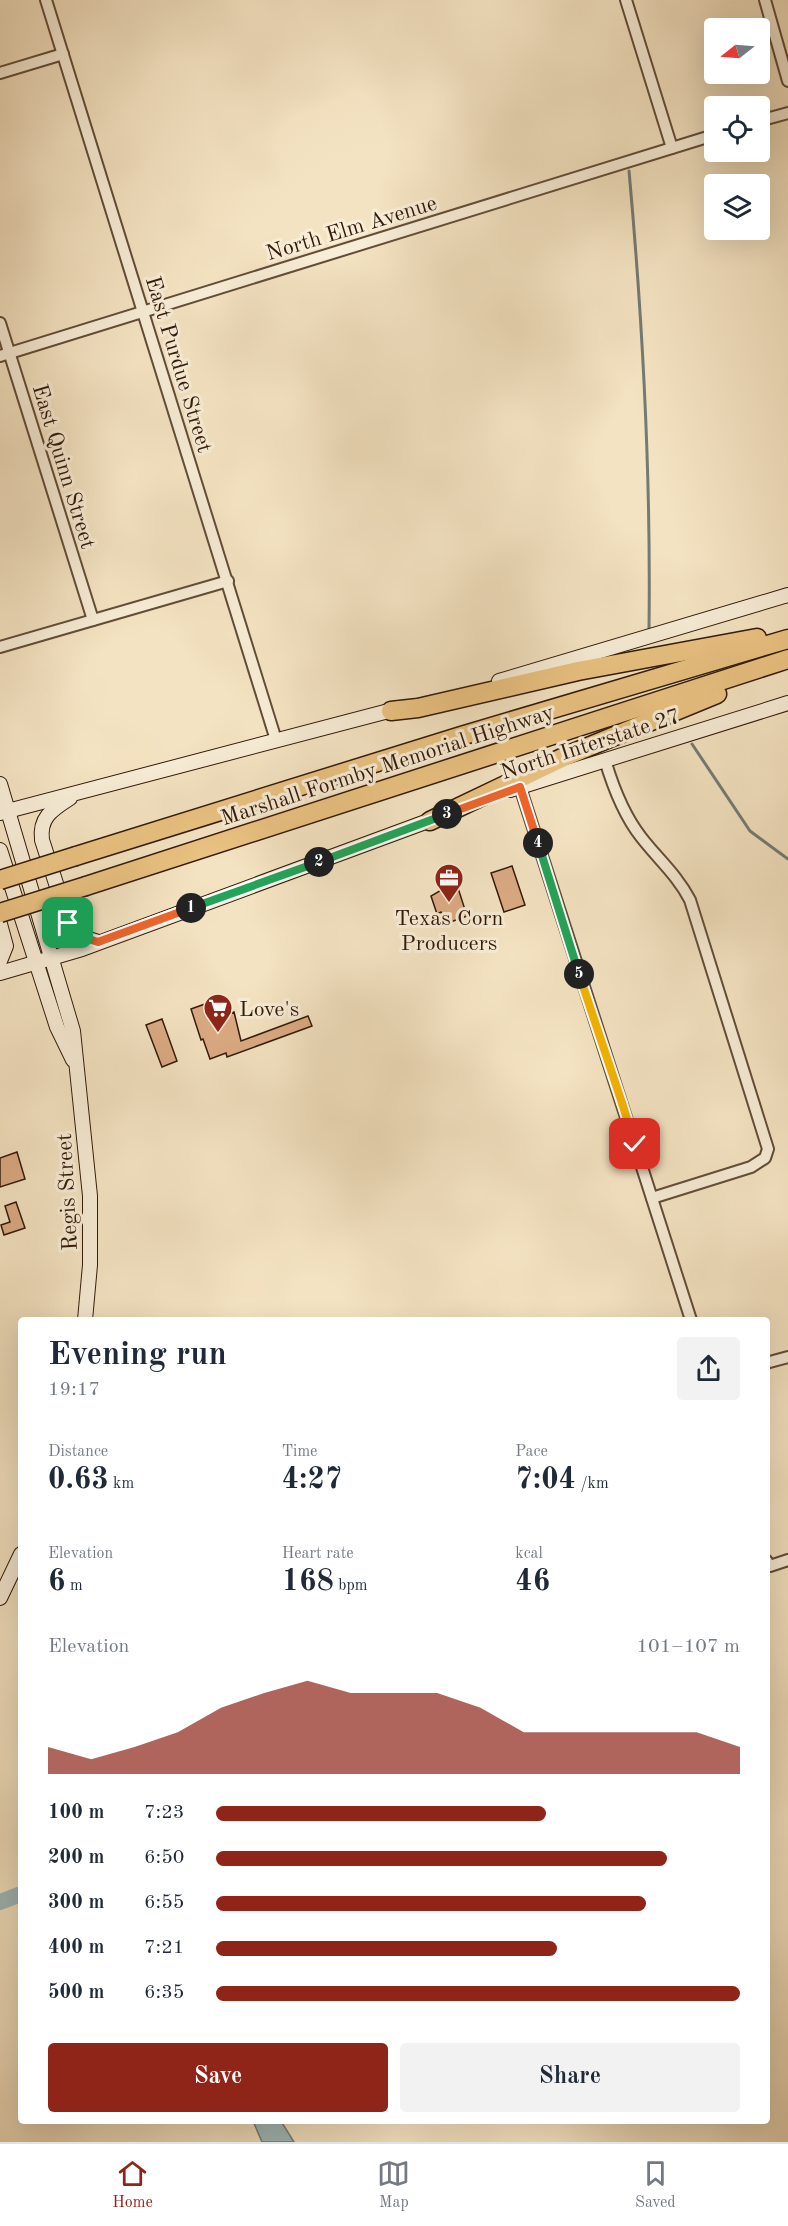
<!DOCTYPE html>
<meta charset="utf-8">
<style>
body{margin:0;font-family:"Old Standard TT",serif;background:#f2f2f3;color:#1f2937;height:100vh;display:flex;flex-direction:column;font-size:22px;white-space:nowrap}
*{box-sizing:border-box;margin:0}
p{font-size:20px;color:#747a83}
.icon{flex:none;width:33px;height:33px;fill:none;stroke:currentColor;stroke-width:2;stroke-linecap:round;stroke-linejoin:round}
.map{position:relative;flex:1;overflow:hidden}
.panel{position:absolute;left:18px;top:1317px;width:752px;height:807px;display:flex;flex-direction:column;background:#fff;border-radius:6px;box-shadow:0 6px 24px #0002}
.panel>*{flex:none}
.needle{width:39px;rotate:253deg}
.tools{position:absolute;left:704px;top:18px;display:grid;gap:12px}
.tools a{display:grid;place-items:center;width:66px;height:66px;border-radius:6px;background:#fff;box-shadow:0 6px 24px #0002;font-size:30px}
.pin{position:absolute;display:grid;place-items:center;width:51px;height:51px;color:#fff;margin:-26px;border-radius:12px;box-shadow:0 3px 9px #0006}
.km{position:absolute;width:30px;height:30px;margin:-15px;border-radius:50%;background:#222;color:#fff;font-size:16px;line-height:30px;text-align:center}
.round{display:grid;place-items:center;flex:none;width:63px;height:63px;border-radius:6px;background:#f2f2f3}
.headline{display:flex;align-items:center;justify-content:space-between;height:102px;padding:0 30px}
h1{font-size:33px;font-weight:800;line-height:45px}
.figures{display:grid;grid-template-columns:repeat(3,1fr);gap:9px;height:102px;padding:6px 30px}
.figures div{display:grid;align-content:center}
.figures b{font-size:30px;font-weight:800}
.figures small{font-size:16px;font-weight:400}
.figures p{font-size:16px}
.chart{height:168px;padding:12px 30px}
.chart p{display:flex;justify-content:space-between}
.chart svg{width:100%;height:108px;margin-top:6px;fill:#8f2418;opacity:.7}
.button{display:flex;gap:12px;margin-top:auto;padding:12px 30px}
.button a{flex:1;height:69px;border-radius:6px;background:#8f2418;color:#fff;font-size:24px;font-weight:800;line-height:69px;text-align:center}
.button a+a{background:#f2f2f3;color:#1f2937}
ul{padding:0 30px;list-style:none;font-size:20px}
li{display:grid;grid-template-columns:96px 72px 1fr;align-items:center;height:45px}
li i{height:15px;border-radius:8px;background:#8f2418}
.tab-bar{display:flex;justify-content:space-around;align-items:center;height:84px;border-top:2px solid #e0e1e3;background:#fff;font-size:16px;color:#747a83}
.tab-bar a{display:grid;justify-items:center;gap:3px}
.tab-bar .active{color:#8f2418}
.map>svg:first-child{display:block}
</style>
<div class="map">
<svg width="788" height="2142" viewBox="0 0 788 2142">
<rect width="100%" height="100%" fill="#f4e3c2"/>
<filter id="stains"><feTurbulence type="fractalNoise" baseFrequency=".00333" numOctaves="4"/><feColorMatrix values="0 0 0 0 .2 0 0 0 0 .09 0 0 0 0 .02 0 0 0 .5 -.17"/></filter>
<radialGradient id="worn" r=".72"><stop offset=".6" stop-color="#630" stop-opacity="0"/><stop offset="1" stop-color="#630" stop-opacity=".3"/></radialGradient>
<polygon fill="#a0bbbd" stroke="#747b75" stroke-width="1.5" points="253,2121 281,2121 294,2142 262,2142"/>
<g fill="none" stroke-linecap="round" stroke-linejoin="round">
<g stroke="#747b75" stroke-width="3">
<path d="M629,171C643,325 651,475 649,629"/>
<polyline points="692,744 750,831 788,859"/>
</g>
<polyline stroke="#a0bbbd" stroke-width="16" points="0,1902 21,1894"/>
</g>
<g fill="#dcab84" stroke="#321a0a" stroke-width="1.5">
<polygon points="512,866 525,905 504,912 491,873"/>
<polygon points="448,886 450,891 458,888 467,916 445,924 441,912 437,914 431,896"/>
<polygon points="216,1000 220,1012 229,1008 231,1013 234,1012 241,1041 308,1016 312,1026 227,1057 226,1053 210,1059 203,1039 201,1040 191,1009"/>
<polygon points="162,1019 177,1061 162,1067 146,1025"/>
<polygon points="17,1152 25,1179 0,1187 0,1158"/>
<polygon points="16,1202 25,1228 4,1235 1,1225 10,1222 5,1206"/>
</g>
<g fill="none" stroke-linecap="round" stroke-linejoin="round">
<g stroke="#624c38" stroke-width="14">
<g id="minor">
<polyline points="46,0 276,740"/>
<polyline points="626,0 672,148"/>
<polyline points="765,0 788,81"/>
<polyline points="0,73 63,54"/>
<polyline points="759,121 788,113"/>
<polyline points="0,323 93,620"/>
<polyline points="0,356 714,135"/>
<polyline points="0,647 228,581"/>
<path d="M605,760C613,787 623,814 641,837C658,859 677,875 690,900L768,1149L765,1158L751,1167L652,1198"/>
<polyline points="520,787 691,1320"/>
<polyline points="766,1363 788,1357"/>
<polyline points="766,1560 770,1566 788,1560"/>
</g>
</g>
<g stroke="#321a0a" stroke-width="16">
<g id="secondary">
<polyline points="499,681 788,595"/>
<polyline points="0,784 73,1031 90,1196 90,1265 85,1320"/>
<polyline points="510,790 788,703"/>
<path d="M70,798C53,809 39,817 42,840L70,927L79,936L98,942"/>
<polyline points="0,813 400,708"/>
<polyline points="0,850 57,1027 73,1060"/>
<polyline points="0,924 6,946 0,961"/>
<polyline points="0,973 82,949 439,817"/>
<polyline points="0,1598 21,1554"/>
</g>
</g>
<g stroke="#321a0a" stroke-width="21">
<g id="motorway">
<polyline points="391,711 418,708 578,671 757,638"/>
<polyline points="430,821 566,756 717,694"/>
<polyline points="76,856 461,736 788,639"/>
<polyline points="86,886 788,659"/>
</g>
</g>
<use href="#minor" stroke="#f8edd7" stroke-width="10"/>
<use href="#secondary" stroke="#f8edd7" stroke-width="14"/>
<use href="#motorway" stroke="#eac281" stroke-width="18"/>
<g stroke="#321a0a" stroke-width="21" stroke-linecap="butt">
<g id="motorway-bridge">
<polyline points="0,880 76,856"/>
<polyline points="0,913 86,886"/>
</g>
</g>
<use href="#motorway-bridge" stroke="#eac281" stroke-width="18"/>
</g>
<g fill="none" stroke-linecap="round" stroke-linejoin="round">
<g stroke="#fff" stroke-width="12">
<polyline id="split-1" points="68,923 79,936 98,942 191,908"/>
</g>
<g stroke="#fff" stroke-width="12">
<polyline id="split-2" points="191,908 319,862"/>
</g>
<g stroke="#fff" stroke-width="12">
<polyline id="split-3" points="319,862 447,814"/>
</g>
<g stroke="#fff" stroke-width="12">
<polyline id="split-4" points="447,814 520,787 538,843"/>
</g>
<g stroke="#fff" stroke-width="12">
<polyline id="split-5" points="538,843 579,974"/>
</g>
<g stroke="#fff" stroke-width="12">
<polyline id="split-6" points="579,974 622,1103"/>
</g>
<g stroke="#fff" stroke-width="12">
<polyline id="split-7" points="622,1103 635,1144"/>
</g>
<use href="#split-1" stroke="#f0652b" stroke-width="8"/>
<use href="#split-2" stroke="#22a559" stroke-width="8"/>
<use href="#split-3" stroke="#22a559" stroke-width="8"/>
<use href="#split-4" stroke="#f0652b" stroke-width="8"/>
<use href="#split-5" stroke="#22a559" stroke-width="8"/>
<use href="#split-6" stroke="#f5b400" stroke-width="8"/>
<use href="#split-7" stroke="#f5b400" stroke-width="8"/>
</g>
<defs>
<g id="office-pin" transform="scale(1.5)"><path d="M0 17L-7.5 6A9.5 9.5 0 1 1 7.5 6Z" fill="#8f2418" stroke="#f8edd7"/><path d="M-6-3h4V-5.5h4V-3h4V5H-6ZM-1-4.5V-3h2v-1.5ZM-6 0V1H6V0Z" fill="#fff"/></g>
<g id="supermarket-pin" transform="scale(1.5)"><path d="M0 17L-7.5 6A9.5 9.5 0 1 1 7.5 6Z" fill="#8f2418" stroke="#f8edd7"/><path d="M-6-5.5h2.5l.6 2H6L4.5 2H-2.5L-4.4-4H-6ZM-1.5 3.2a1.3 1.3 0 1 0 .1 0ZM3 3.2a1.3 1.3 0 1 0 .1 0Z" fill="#fff"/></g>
</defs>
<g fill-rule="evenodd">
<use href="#office-pin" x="449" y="878"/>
<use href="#supermarket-pin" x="218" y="1008"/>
</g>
<g text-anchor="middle" stroke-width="6" stroke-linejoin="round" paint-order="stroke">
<g font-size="22" fill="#321a0a" stroke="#f8edd7">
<text transform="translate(351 227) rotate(-17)" y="8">North Elm Avenue</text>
<text transform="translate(180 364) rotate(73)" y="8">East Purdue Street</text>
<text transform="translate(65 466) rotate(73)" y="8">East Quinn Street</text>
<text transform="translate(590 743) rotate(-18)" y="8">North Interstate 27</text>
<text transform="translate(387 764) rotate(-18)" y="8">Marshall Formby Memorial Highway</text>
<text transform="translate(66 1192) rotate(-93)" y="8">Regis Street</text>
</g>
<g font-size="22" fill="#321a0a" stroke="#f8edd7">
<text x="449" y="925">Texas Corn<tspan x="449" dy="25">Producers</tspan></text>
<text x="239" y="1016" text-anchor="start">Love's</text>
</g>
</g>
<rect width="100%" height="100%" filter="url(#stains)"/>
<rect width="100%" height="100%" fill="url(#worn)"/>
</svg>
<div class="tools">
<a><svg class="needle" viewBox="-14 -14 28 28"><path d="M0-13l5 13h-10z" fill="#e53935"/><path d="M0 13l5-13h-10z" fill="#747a83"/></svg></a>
<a><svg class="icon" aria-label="locate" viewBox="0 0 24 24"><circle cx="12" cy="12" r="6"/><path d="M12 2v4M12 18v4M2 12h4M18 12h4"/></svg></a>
<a><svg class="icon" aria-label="layers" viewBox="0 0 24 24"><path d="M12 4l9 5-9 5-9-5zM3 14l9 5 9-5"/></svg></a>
</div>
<div class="pin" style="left:68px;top:923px;background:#1e9e55"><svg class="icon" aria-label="arrive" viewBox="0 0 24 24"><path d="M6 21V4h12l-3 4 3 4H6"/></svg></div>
<div class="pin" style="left:635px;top:1144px;background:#d93025"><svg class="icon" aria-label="check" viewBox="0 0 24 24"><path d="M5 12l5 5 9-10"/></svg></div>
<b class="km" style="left:191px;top:908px">1</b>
<b class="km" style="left:319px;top:862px">2</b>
<b class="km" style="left:447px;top:814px">3</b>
<b class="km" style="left:538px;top:843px">4</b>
<b class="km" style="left:579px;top:974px">5</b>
<section class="panel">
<div class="headline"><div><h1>Evening run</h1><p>19:17</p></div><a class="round"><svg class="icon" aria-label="share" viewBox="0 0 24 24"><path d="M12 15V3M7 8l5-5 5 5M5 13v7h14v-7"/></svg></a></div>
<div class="figures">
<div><p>Distance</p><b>0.63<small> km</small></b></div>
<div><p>Time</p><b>4:27</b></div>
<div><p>Pace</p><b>7:04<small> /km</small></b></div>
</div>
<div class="figures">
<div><p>Elevation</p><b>6<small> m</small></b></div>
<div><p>Heart rate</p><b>168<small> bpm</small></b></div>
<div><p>kcal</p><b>46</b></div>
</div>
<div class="chart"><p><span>Elevation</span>101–107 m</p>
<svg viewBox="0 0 160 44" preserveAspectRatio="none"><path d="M0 44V33L10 38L20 33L30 27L40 17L50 11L60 6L70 11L80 11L90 11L100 17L110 27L120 27L130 27L140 27L150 27L160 33V44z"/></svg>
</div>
<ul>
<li><b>100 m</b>7:23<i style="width:63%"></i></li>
<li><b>200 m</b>6:50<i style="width:86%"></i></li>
<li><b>300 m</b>6:55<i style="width:82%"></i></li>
<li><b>400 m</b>7:21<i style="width:65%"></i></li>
<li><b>500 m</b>6:35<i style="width:100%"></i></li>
</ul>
<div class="button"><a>Save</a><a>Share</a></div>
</section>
</div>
<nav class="tab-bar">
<a class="active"><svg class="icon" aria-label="home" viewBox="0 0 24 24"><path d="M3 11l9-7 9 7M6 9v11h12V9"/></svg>Home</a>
<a><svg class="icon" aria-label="map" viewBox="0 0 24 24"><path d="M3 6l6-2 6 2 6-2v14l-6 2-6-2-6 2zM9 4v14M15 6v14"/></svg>Map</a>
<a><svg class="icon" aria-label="saved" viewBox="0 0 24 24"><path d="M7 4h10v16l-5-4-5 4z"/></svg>Saved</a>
</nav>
